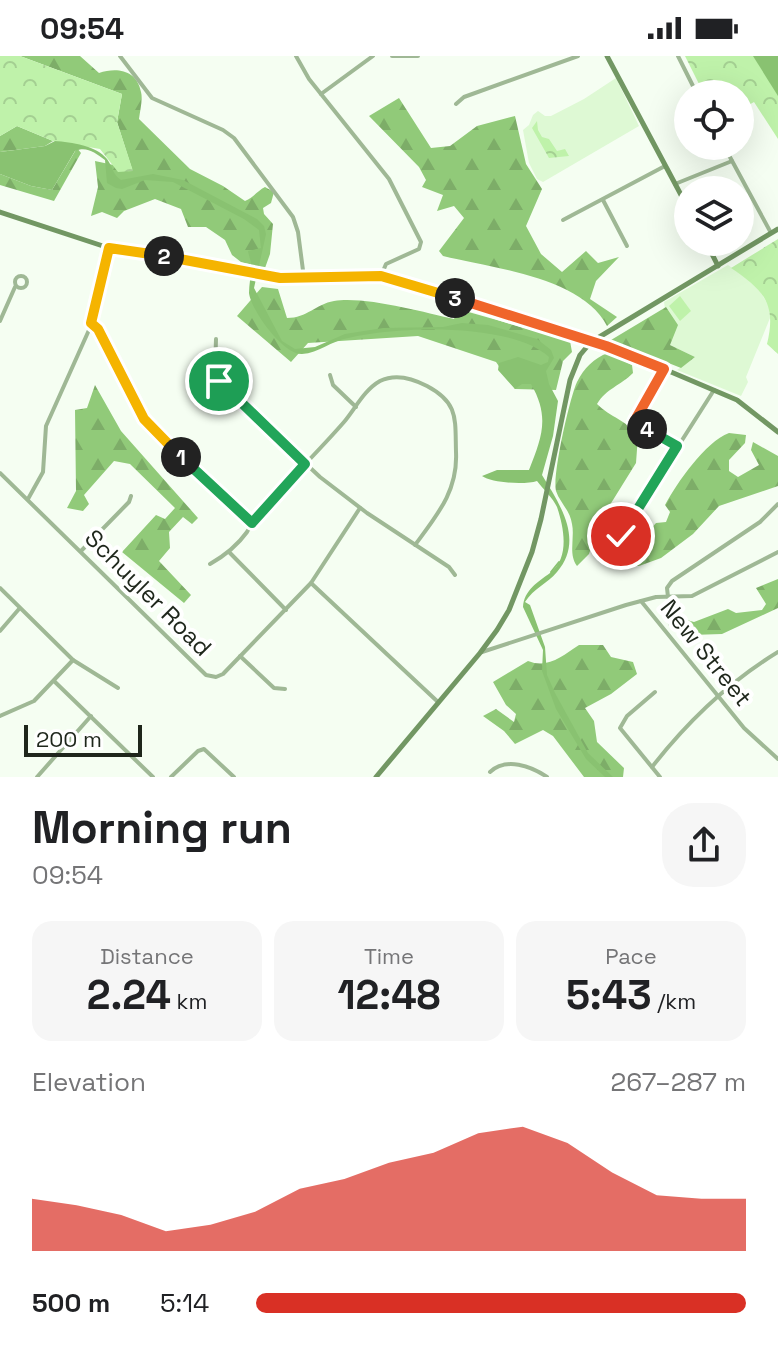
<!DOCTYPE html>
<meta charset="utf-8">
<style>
body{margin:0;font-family:"Space Grotesk",sans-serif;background:#f6f6f6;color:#202124;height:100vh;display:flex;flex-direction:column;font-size:30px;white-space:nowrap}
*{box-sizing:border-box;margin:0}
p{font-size:26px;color:#757577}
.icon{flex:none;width:44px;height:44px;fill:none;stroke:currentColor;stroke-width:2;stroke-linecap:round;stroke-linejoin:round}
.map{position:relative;height:721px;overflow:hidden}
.sheet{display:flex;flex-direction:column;background:#fff;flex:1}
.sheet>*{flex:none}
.fabs{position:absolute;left:674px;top:24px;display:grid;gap:16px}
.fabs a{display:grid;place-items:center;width:80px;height:80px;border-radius:50%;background:#fff;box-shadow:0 8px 32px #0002;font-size:40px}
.scale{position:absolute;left:24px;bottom:20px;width:118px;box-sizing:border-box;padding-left:8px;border:4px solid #1e261b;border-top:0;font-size:22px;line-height:28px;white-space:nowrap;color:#1e261b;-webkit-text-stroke:6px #fff;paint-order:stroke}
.pin{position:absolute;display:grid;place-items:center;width:68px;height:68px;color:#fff;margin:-34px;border:4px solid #fff;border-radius:50%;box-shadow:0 2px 8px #0007}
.km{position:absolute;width:40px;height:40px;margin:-20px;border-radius:50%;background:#222;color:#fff;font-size:22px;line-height:40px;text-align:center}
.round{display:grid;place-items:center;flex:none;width:84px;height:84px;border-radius:32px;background:#f6f6f6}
.head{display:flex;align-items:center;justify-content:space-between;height:136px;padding:0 32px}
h1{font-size:44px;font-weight:800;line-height:60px}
.figures{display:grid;grid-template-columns:repeat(3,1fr);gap:12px;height:136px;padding:8px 32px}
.figures div{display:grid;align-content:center;border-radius:20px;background:#f6f6f6;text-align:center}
.figures b{font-size:40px;font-weight:800}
.figures small{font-size:22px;font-weight:400}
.figures p{font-size:22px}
.chart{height:224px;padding:16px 32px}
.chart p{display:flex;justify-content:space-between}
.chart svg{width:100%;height:144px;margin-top:8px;fill:#d93025;opacity:.7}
ul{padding:0 32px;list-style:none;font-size:26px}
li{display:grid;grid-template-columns:128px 96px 1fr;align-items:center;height:60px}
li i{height:20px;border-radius:10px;background:#d93025}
.status{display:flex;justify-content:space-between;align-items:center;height:56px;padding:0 40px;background:#fff;direction:ltr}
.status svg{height:22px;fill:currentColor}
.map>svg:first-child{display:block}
</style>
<div class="status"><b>09:54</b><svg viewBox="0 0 49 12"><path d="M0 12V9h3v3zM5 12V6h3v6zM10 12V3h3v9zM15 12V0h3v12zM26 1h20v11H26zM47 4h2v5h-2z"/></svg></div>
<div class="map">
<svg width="778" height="721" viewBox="0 0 778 721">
<defs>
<pattern id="forest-firs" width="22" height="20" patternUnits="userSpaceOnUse" patternTransform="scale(2)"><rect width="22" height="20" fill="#91ca79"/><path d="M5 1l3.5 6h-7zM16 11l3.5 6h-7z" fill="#7dad68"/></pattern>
<pattern id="park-crowns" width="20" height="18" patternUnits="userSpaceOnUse" patternTransform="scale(2)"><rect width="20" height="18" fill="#bff2aa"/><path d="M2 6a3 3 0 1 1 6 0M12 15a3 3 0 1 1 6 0" fill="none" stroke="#a4cf92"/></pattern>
</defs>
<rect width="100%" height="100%" fill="#f5fef2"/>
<g fill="#def9d4">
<polygon points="616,22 639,70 543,126 537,123 529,107 523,74 529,69 533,59 538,55 545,60 551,60 584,43"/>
<polygon points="728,209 756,229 769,250 770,262 746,321 748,326 741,340 677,314 695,301 670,289 664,246"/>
</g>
<polygon fill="#bff2aa" points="680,240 691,255 680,265 669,250"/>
<g fill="url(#forest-firs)">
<path d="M20,0H80L99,17C117,11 137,14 141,36C143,43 140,55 139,63L190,113L223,130L245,145C253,142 257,135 265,131L274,136L271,147L263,152L264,158L273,168L270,198L265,212L241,206L232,199L225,184L206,171H188L181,153L155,143L124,155L117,162L102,156L91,160L98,131L95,105L132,113L117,66L122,38Z"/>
<path d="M399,42L431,92L450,90L477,70L515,60L526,108L542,133L526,170L541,198L562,216L586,195L598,207L619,201L596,225L590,243L617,261L607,270C582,221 492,212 443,200L439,195L464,162L454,150L437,155L443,139L422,131L426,124L419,111L369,60Z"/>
<polygon points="17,70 53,85 45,90 0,96 0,80"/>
<polygon points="77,92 81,97 54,145 0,129 0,118 31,130 52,134"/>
<path d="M262,231L278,233L287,262C307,262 316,248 334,245C365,240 422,256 454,263L458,253L570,285L572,296L563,305L556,334L515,333L496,306L418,280L308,287L291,306L237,260Z"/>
<polygon points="666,251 678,269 670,289 695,301 681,312 611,284"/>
<path d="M608,297L632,309L633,317C620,330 607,332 597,348C610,361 628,365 638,380L636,407L600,465L589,498L577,510C568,498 575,482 572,468C570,454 560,447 556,435C552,419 570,341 577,326C584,312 594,302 608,297Z"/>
<polygon points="95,329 121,375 198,462 192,468 183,461 169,476 170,492 159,505 191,539 184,547 122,496 156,459 165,463 175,452 130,408 114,405 84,439 89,448 83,455 67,452 76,435 75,354 87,352"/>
<path d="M729,377L746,379L745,387L729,404V415L738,421L759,409L751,394L753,386L778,400V430L719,450L693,478L661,502L639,510H623L616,499L621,494L636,497L640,494L641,484L656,467L666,466L670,456L665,449C677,427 705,386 729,377Z"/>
<polygon points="778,523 778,552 722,578 691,579 668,569 676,561 694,566 728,553 736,557 762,554 766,548 756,532"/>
<path d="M579,589H603L611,601L633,606L637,618L611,638L585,652L594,665L597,686L624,712L623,721H584L553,680L543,674L515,688L504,675L483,660L496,653L514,666L516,658L506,649L493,626L528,605C548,613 562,600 579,589Z"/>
</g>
<g fill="url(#park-crowns)">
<polygon points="0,0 20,0 122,38 117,66 133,115 118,116 100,93 53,85 17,70 0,80"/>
<polygon points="685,0 778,0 778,83 754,46 740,54 740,38 704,38"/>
<polygon points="537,65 538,74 542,81 549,83 557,95 565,93 569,100 549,102 532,72"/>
<path d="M778,183V298L767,288C777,247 763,234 731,212Z"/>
</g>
<g fill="#89c271">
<polygon points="753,0 778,0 778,40"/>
<path d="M55,85C71,86 97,90 107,103C113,111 112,118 121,124L153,118L183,124L257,163L264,170L266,178L254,232L282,285L295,293L315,291L345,278L383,272L443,271L462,267L488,269L537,283L551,294L554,302L546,315L549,328L558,345L553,380L542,419C559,447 585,484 557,516C547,528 534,532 525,546L530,549L545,591L547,619L555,637L588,697L613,721H605L586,703L556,653L542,615L543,594L523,551C524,534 538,526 550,517C570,502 564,472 557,451C553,442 543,433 537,425C525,429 492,427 482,420L497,414H529C542,381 550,361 531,328H522L515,333L498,314L499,307L518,301L541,309L548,306L549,301C512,266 395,270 348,282C331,285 319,297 302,298C283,299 251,254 249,237C249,229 251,220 251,212C252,206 249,201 248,195L261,192L259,174L244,163L173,126L145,124L122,133L116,132L107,127L105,104C95,97 87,90 75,95L52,134L31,130L0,118V96L45,90Z"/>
</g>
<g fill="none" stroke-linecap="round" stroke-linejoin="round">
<polyline stroke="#89c271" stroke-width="2" points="551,516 559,506"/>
<g stroke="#9fb895" stroke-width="4">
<polyline points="120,0 152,42 223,74 234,82 293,161 298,176 304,222"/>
<polyline points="296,0 309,23 389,123 421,186 419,193 386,208 381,220"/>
<polyline points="392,0 418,0"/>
<polyline points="678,0 697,38"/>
<polyline points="321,38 373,0"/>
<polyline points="456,48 464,41 578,0"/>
<polyline points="724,90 771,177"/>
<polyline points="675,128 732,105"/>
<polyline points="603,144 627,190"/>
<polyline points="563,164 665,110"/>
<circle cx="21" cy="226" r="6"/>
<polyline points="0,265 15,231"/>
<polyline points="91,267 98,273 140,357 149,371 252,467"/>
<polyline points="216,283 215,315 221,328 320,421 367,457 449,511 455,519"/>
<polyline points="664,313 634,366 677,390"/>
<polyline points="330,319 333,329 356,351"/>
<polyline points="0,417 206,619 216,621 223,618 311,527 360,452"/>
<polyline points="28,443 43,416 46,370 89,274 109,192"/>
<polyline points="621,480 714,334"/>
<polyline points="81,495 129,446 131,440"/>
<polyline points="229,496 286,554"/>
<path d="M210,508C224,500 237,490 247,476C251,469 254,462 260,456C287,426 317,397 344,366C355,353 364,334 380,325C396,317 412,322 427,330C459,347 455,363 456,396C458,435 437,459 415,489"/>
<polyline points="311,527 438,646"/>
<polyline points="0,532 73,604 118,632"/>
<polyline points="668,541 667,532 672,525 760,466 778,448"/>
<polyline points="641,545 744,672 778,703"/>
<polyline points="0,575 19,553"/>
<polyline points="482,596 626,549 656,541 692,540 778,496"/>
<polyline points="240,600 274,632 285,633"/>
<polyline points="54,625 153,721"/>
<polyline points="655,636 627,660 620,672 660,721"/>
<polyline points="0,660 34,645 73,604"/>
<path d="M652,711C688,665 727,627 778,596"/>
<path d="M490,716C506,701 531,710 547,721"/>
<polyline points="37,721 91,660"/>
<polyline points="171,721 198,695 204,693 234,721"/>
</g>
<g stroke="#729763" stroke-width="5">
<polyline points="607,0 688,152"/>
<polyline points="0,156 109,192 272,221 381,220 403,226 581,282 664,313 737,344 778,376"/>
<polyline points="706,186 718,210"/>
<polyline points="376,721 480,597 497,574 509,554 532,496 541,463 570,324 580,299 591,286 778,173"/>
</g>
</g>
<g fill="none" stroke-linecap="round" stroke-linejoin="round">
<g stroke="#fff" stroke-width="16">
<polyline id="split-1" points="181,401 252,467 305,408 219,325"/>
</g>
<g stroke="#fff" stroke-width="16">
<polyline id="split-2" points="164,200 109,192 91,267 98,273 144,363 181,401"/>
</g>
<g stroke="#fff" stroke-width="16">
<polyline id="split-3" points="164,200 280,222 381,220 455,242"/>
</g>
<g stroke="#fff" stroke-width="16">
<polyline id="split-4" points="455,242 606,290 664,313 634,366 647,373"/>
</g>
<g stroke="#fff" stroke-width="16">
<polyline id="split-5" points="621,480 677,390 647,373"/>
</g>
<use href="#split-1" stroke="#22a559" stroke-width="10"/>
<use href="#split-2" stroke="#f5b400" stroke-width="10"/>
<use href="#split-3" stroke="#f5b400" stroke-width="10"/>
<use href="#split-4" stroke="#f0652b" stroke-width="10"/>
<use href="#split-5" stroke="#22a559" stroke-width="10"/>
</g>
<g text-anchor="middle" stroke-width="8" stroke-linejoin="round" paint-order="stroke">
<g font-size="24" fill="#1e261b" stroke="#fff">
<text transform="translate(148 537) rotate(45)" y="8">Schuyler Road</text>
<text transform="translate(706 597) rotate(51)" y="8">New Street</text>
</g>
</g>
</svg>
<div class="fabs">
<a><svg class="icon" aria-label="locate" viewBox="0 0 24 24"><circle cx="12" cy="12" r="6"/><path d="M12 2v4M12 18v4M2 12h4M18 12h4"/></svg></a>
<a><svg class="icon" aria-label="layers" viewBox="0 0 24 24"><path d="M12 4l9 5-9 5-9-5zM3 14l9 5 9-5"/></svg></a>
</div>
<div class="scale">200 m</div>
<div class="pin" style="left:219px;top:325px;background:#1e9e55"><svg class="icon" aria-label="arrive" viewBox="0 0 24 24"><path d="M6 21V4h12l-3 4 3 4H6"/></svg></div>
<div class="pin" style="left:621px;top:480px;background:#d93025"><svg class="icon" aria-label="check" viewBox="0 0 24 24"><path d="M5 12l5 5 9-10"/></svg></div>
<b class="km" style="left:181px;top:401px">1</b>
<b class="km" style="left:164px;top:200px">2</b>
<b class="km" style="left:455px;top:242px">3</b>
<b class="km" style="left:647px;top:373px">4</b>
</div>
<section class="sheet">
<div class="head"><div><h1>Morning run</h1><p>09:54</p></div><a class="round"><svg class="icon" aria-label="share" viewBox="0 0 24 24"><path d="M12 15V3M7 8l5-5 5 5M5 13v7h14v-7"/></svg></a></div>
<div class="figures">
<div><p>Distance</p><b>2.24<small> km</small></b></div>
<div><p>Time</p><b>12:48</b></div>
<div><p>Pace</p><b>5:43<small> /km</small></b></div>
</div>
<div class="chart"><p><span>Elevation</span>267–287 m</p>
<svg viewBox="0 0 160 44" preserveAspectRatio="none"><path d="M0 44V28L10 30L20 33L30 38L40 36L50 32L60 25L70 22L80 17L90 14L100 8L110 6L120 11L130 20L140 27L150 28L160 28V44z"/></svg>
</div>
<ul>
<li><b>500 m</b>5:14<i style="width:100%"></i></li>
</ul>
</section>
